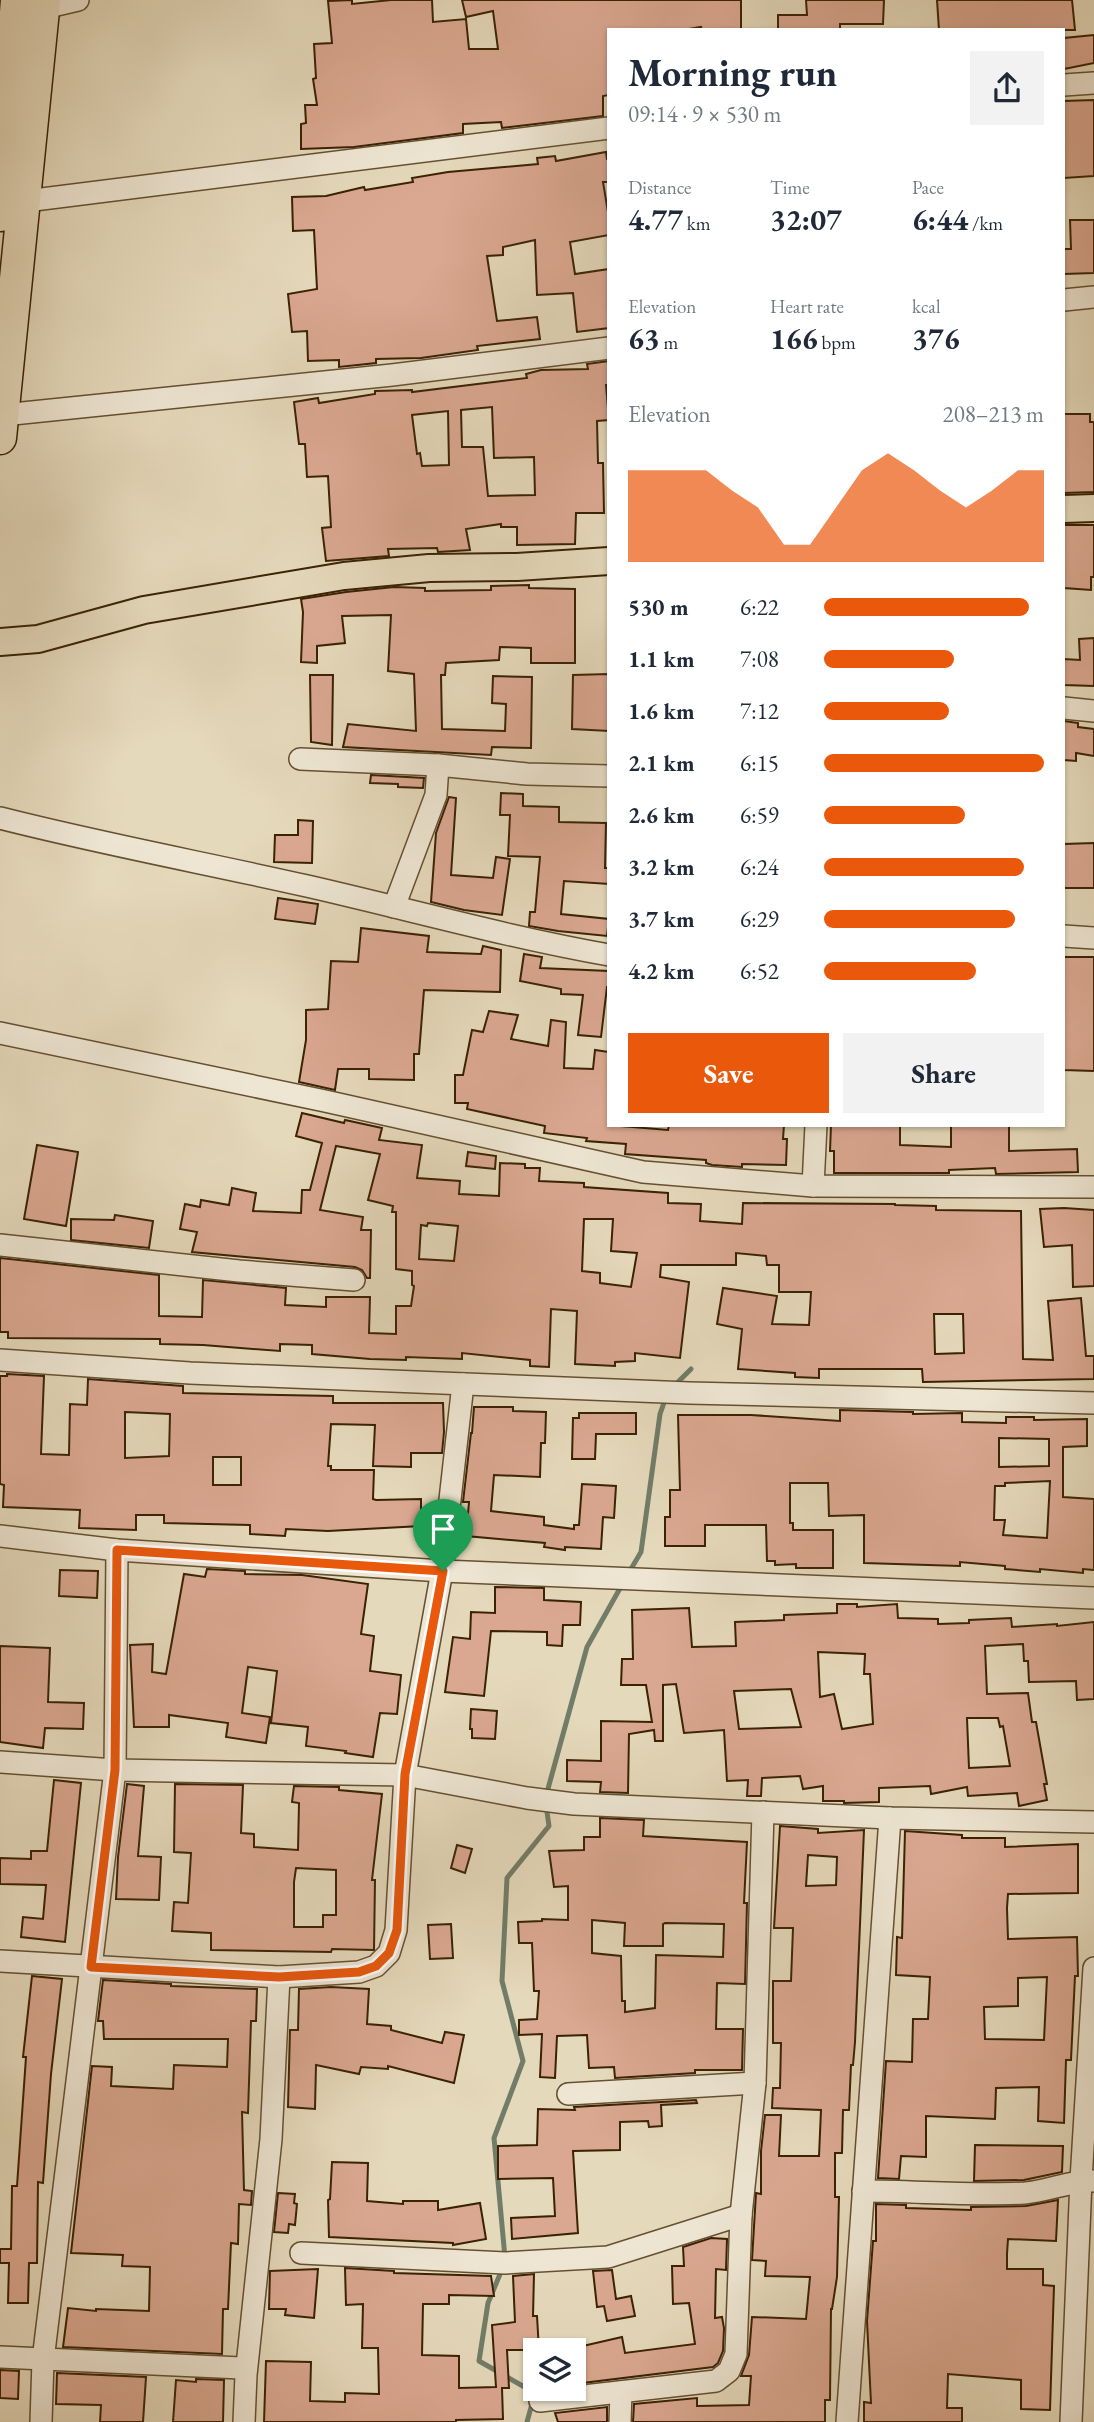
<!DOCTYPE html>
<meta charset="utf-8">
<style>
body{margin:0;font-family:"EB Garamond",serif;background:#f2f2f3;color:#1f2937;height:100vh;display:flex;flex-direction:column;font-size:26px;white-space:nowrap}
*{box-sizing:border-box;margin:0}
p{font-size:23px;color:#747a83}
.icon{flex:none;width:38px;height:38px;fill:none;stroke:currentColor;stroke-width:2;stroke-linecap:round;stroke-linejoin:round}
.map{position:relative;flex:1;overflow:hidden}
.drawer{position:absolute;left:607px;top:28px;width:458px;height:1099px;display:flex;flex-direction:column;background:#fff;border-radius:0px;box-shadow:0 2px 5px #0004}
.drawer>*{flex:none}
.fabs{position:absolute;left:523px;top:2338px;display:grid;gap:14px}
.fabs a{display:grid;place-items:center;width:63px;height:63px;border-radius:0px;background:#fff;box-shadow:0 2px 5px #0004;font-size:35px}
.pin{position:absolute;display:grid;place-items:center;width:60px;height:60px;color:#fff;margin:-72px -30px;border-radius:50% 50% 50% 0;rotate:-45deg;box-shadow:0 0 7px #0007}
.pin .icon{rotate:45deg}
.round{display:grid;place-items:center;flex:none;width:74px;height:74px;border-radius:0px;background:#f2f2f3}
.head{display:flex;align-items:center;justify-content:space-between;height:119px;padding:0 21px}
h1{font-size:38px;font-weight:700;line-height:52px}
.metrics{display:grid;grid-template-columns:repeat(3,1fr);gap:10px;height:119px;padding:7px 21px}
.metrics div{display:grid;align-content:center}
.metrics b{font-size:30px;font-weight:700}
.metrics small{font-size:19px;font-weight:400}
.metrics p{font-size:19px}
.chart{height:196px;padding:14px 21px}
.chart p{display:flex;justify-content:space-between}
.chart svg{width:100%;height:126px;margin-top:7px;fill:#ea580c;opacity:.7}
.primary-button{display:flex;gap:14px;margin-top:auto;padding:14px 21px}
.primary-button a{flex:1;height:80px;border-radius:0px;background:#ea580c;color:#fff;font-size:28px;font-weight:700;line-height:80px;text-align:center}
.primary-button a+a{background:#f2f2f3;color:#1f2937}
ul{padding:0 21px;list-style:none;font-size:23px}
li{display:grid;grid-template-columns:112px 84px 1fr;align-items:center;height:52px}
li i{height:18px;border-radius:9px;background:#ea580c}
.map>svg:first-child{display:block}
</style>
<div class="map">
<svg width="1094" height="2422" viewBox="0 0 1094 2422">
<rect width="100%" height="100%" fill="#e5d9bb"/>
<filter id="stains"><feTurbulence type="fractalNoise" baseFrequency=".00286" numOctaves="4"/><feColorMatrix values="0 0 0 0 .2 0 0 0 0 .09 0 0 0 0 .02 0 0 0 .5 -.17"/></filter>
<radialGradient id="worn" r=".72"><stop offset=".6" stop-color="#630" stop-opacity="0"/><stop offset="1" stop-color="#630" stop-opacity=".3"/></radialGradient>
<g fill="none" stroke-linecap="round" stroke-linejoin="round">
<g stroke="#717d68" stroke-width="5">
<polyline points="673,1387 691,1369"/>
<polyline points="628,1574 641,1552 660,1414 666,1397"/>
<polyline points="546,1796 587,1647 623,1583"/>
<polyline points="505,2258 494,2138 523,2061 502,1981 507,1878 549,1826 546,1805"/>
<polyline points="503,2267 488,2303 479,2361 535,2393 527,2422"/>
</g>
</g>
<g fill="#daa790" stroke="#3a2203" stroke-width="2" fill-rule="evenodd">
<polygon points="352,0 352,4 391,0 432,0 433,22 466,19 469,49 498,49 493,11 466,17 462,0 741,0 741,30 702,30 701,27 683,30 609,30 609,95 603,96 603,116 502,128 501,122 463,124 463,133 354,147 301,149 301,124 306,123 305,105 317,105 313,79 316,78 314,44 332,43 328,1"/>
<polygon points="806,0 884,0 883,24 840,24 840,30 778,30 778,15 807,15"/>
<polygon points="937,0 1072,0 1075,30 939,30"/>
<polygon points="1094,35 1094,63 1064,69 1064,38"/>
<polygon points="1094,100 1094,176 1064,178 1064,101"/>
<polygon points="606,152 607,159 609,159 609,182 603,182 609,218 609,235 570,242 575,274 609,269 609,328 577,332 573,293 537,295 535,240 503,247 503,255 487,256 497,321 537,317 540,339 477,346 478,350 421,358 376,359 376,363 339,367 339,360 308,361 307,331 292,332 288,294 317,289 314,230 293,231 292,197 326,196 364,187 365,190 413,182 412,178 448,172 538,164 537,158 555,156 556,161"/>
<polygon points="1070,220 1094,220 1094,273 1064,274 1064,249 1071,249"/>
<path d="M609,361V385H606L609,420L597,421L598,463H603L604,513H576L575,544L517,545V527H501V524L466,529L470,550L438,552L437,548L388,549L389,556L326,561L322,528L331,527L328,476L307,477L305,444H299L294,402L318,398L319,403L375,394V391L412,390V392L527,378L526,374L541,370L588,369L587,364ZM492,407L494,458L534,457L535,495L488,496L483,447H462L461,410ZM448,411L449,465L422,466L420,453L417,454L412,415Z"/>
<polygon points="1064,414 1090,414 1090,422 1094,422 1094,492 1064,493"/>
<polygon points="1064,525 1094,525 1094,577 1091,577 1091,590 1064,588"/>
<polygon points="529,585 529,588 575,589 575,663 531,663 531,648 500,647 499,660 446,663 445,675 441,675 442,729 505,731 506,704 492,703 493,676 532,677 531,748 492,747 491,755 343,747 348,724 416,731 414,674 388,671 391,615 342,616 345,643 317,646 317,663 301,662 303,612 301,599 346,592 394,587 425,588 425,591 491,590 491,586"/>
<polygon points="1094,638 1094,686 1064,685 1064,659 1080,660 1079,639"/>
<polygon points="609,674 609,731 572,729 573,675"/>
<polygon points="310,675 333,675 332,745 311,742"/>
<polygon points="1064,721 1078,723 1078,727 1094,729 1094,756 1076,753 1076,761 1064,760"/>
<polygon points="371,775 424,778 423,788 398,787 398,784 370,783"/>
<polygon points="501,793 523,794 523,806 559,807 559,822 606,823 605,868 609,868 609,884 564,881 561,914 609,919 607,936 558,931 529,926 530,912 535,912 540,857 508,856 510,815 500,815"/>
<polygon points="449,797 456,798 451,875 493,878 496,857 510,859 502,915 464,910 431,902 436,833"/>
<polygon points="298,820 313,821 312,863 274,862 275,835 298,835"/>
<polygon points="1094,843 1094,888 1064,888 1064,844"/>
<polygon points="278,898 318,904 315,924 275,919"/>
<polygon points="361,928 429,936 427,952 481,954 483,946 501,950 500,992 424,990 419,1054 414,1054 414,1080 369,1079 369,1069 338,1069 335,1090 299,1082 306,1040 306,1010 328,1009 331,961 358,962"/>
<polygon points="524,954 542,957 540,968 609,971 609,987 607,987 601,1037 578,1035 583,995 561,994 561,989 520,981"/>
<polygon points="1064,957 1094,957 1094,1071 1064,1070"/>
<polygon points="489,1011 518,1015 511,1039 548,1046 551,1020 566,1022 564,1068 593,1069 595,1050 609,1052 609,1125 668,1130 669,1125 784,1125 783,1139 787,1139 786,1165 742,1164 742,1167 712,1165 706,1163 706,1160 625,1154 626,1144 586,1141 587,1138 544,1133 545,1126 467,1109 468,1103 455,1103 455,1075 463,1075 472,1030 483,1032"/>
<path d="M302,1113L344,1123L345,1120L382,1128L379,1140L422,1145L417,1178L460,1181L459,1194L499,1196L500,1163L525,1164V1168H540L539,1181L584,1183V1187L668,1193V1203L701,1204L700,1221L742,1224L743,1203L895,1204V1205L936,1206V1210L1021,1211L1023,1359L1053,1360L1048,1301L1081,1298L1086,1356H1094V1379L923,1382L922,1369H819V1378L795,1377V1373L738,1369L742,1329L717,1324L723,1288L777,1296L772,1324L809,1325L811,1292H779V1265H767L766,1256L736,1253V1265H661L660,1277L689,1282L680,1358L635,1353V1361L615,1362V1366L575,1364L577,1311L551,1309L549,1367L530,1366V1360L462,1353V1359L406,1357V1360L370,1359L312,1354V1345L280,1344V1351L203,1345L160,1344V1339L8,1338V1332H0V1258L159,1275V1316L202,1317L203,1280L286,1288L285,1305L326,1307V1297H370L369,1333L396,1334V1306H411L414,1286L412,1285V1271L396,1269V1212H392L393,1206L368,1200L380,1154L336,1146L320,1210L363,1217L361,1230H371L370,1278H367L362,1270L355,1267L192,1252L197,1232L180,1229L185,1204L200,1207L201,1200L229,1205L232,1188L256,1193L253,1211L301,1213L302,1190H310L322,1143L296,1136ZM584,1219H613L611,1251L637,1253L631,1287L600,1283V1273L582,1271ZM428,1223L458,1226L454,1261L419,1259L421,1225L427,1226ZM934,1314H963L964,1353L935,1354Z"/>
<polygon points="831,1125 900,1125 900,1145 951,1147 951,1125 1009,1125 1009,1151 1077,1149 1078,1172 996,1174 995,1168 949,1170 949,1173 834,1173 834,1151 830,1151"/>
<polygon points="37,1145 78,1152 66,1226 24,1219"/>
<polygon points="468,1152 496,1156 495,1169 466,1166"/>
<polygon points="1064,1208 1094,1210 1094,1286 1073,1287 1072,1245 1044,1247 1040,1209"/>
<polygon points="115,1215 153,1221 149,1248 71,1240 71,1219 114,1220"/>
<path d="M7,1374L44,1376L41,1454L69,1455L70,1404L87,1405L88,1379L183,1386V1393L333,1396V1403H443L444,1432L442,1453H411V1467L373,1466L375,1425L331,1424L328,1466H331V1470H374L373,1499L376,1500L421,1499V1526L328,1531L286,1529L285,1536L250,1534V1525L164,1523V1515H136V1530L79,1528L80,1510L3,1507L4,1485L0,1484V1376H7ZM125,1412L170,1414L169,1456L125,1458ZM213,1457H241V1485H213Z"/>
<polygon points="474,1407 513,1407 513,1411 546,1412 545,1443 541,1443 540,1477 494,1475 491,1511 544,1517 544,1525 574,1529 574,1525 579,1525 582,1484 616,1486 614,1518 603,1517 601,1549 565,1547 565,1550 544,1547 545,1543 466,1536 469,1502 463,1502 471,1433 472,1433"/>
<path d="M840,1410L913,1412V1414L962,1413V1422L1006,1423V1417H1034V1420L1087,1419V1446L1063,1447V1497L1094,1499V1570L1083,1569V1573L1040,1569V1572L1005,1569V1566L960,1562V1566L864,1563V1515L829,1516L828,1483H790V1523H793V1530H833V1568H796V1564L775,1565V1561H767L766,1525H705V1546H665V1517H670V1490H680L678,1415H751L840,1421ZM999,1438L1049,1439V1466L999,1467ZM1050,1481L1047,1538L1003,1535L1005,1520H994L995,1486H1005V1483Z"/>
<polygon points="579,1413 636,1413 636,1434 596,1434 595,1459 572,1459 573,1418 579,1418"/>
<polygon points="207,1569 245,1571 245,1574 302,1575 368,1584 361,1634 374,1636 370,1671 401,1675 397,1714 380,1713 373,1757 345,1753 346,1751 306,1746 308,1727 271,1723 277,1671 248,1667 242,1713 270,1717 266,1743 226,1737 228,1723 169,1715 169,1727 134,1727 130,1645 153,1644 152,1672 166,1674 184,1574 205,1577"/>
<polygon points="60,1570 98,1571 97,1598 59,1596"/>
<polygon points="495,1587 544,1588 544,1600 581,1602 580,1625 563,1625 562,1646 547,1645 547,1632 491,1631 484,1696 445,1692 453,1637 470,1639 471,1612 495,1613"/>
<path d="M837,1604H857V1607L897,1604L898,1618L938,1619V1624L969,1623V1620L1011,1618L1012,1627L1057,1624V1626L1094,1622V1699L1077,1700L1076,1681L1029,1682L1028,1661H1024L1023,1644L985,1646L987,1694L1028,1693L1032,1722H1036L1047,1784H1044L1047,1800L1019,1806L1017,1793L968,1796L967,1787L931,1794L930,1786L879,1788V1802L844,1803V1801H823V1786L803,1789L800,1776L762,1778L761,1796H747L748,1780L727,1781L724,1730L684,1733L676,1684L663,1685V1741H655L654,1730L629,1734L628,1793L600,1792L601,1782L567,1781V1760L601,1761V1721L652,1722L646,1685H621L622,1659H633L632,1610L689,1608L692,1647L736,1646L735,1622L784,1620V1615L837,1613ZM818,1652L865,1654L864,1674H870L873,1724L842,1729L834,1694L820,1697ZM791,1689L801,1727L739,1729L734,1691ZM967,1718H998L1000,1727L1003,1726L1010,1766L969,1768Z"/>
<polygon points="0,1646 50,1648 48,1702 84,1703 83,1729 45,1728 43,1748 0,1742"/>
<polygon points="471,1709 497,1711 495,1739 472,1738 472,1729 470,1729"/>
<polygon points="54,1780 81,1783 65,1942 21,1937 23,1917 43,1919 46,1885 0,1884 0,1858 31,1859 31,1851 47,1851"/>
<polygon points="127,1784 144,1786 138,1856 161,1857 159,1900 116,1899 118,1857"/>
<path d="M175,1784L243,1785L241,1833L254,1834V1847L298,1850L299,1803L292,1802L294,1786L339,1787V1790L382,1794L372,1880H375L374,1950L332,1949L331,1952L211,1950V1933L172,1931L174,1902L188,1903L191,1853L174,1852ZM296,1868L336,1870V1915H323V1927H294V1882Z"/>
<path d="M600,1818L644,1820L643,1836L747,1842L744,1903H747L745,1984L717,1983L716,2029H743L742,2070H695V2073L615,2078L614,2067L589,2068L587,2035L557,2036L555,2078L540,2077L542,2034L519,2035V2020L537,2019L539,1991H534L532,1943H519L518,1922L542,1921V1919L568,1920V1886L554,1887L549,1851L584,1850V1837H600ZM592,1920L625,1923L624,1946H663V1924L665,1923L724,1924L723,1957L656,1955L655,2008L625,2012V2001H622L621,1956L592,1953Z"/>
<path d="M780,1826L818,1829V1833L864,1830L855,2042L853,2065H851L849,2110H843L842,2153H835V2197H839L837,2277L832,2309H831L830,2400H825V2422H633L634,2404L697,2398V2406L749,2405L751,2376H741L749,2355L752,2317L806,2319L810,2277L765,2276L766,2261L752,2260L756,2193L761,2194V2151L765,2115H781L779,2156H819L821,2110L772,2108L773,2088H780L781,2043H773V1981H791L793,1928H774ZM808,1855L837,1857L836,1885L806,1886Z"/>
<path d="M905,1831L962,1835V1838H1005V1847L1078,1844V1893L1008,1894L1007,1908L1008,1939L1077,1937L1078,1976H1075L1071,2060H1066L1064,2123L1038,2121L1039,2087L996,2088L995,2119L926,2116V2157L901,2156L899,2179L878,2178L886,2061L912,2062L913,2019H928L930,1977L896,1975L897,1937L902,1938ZM1047,1977L1044,2040L985,2039L984,2007L1018,2006V1978Z"/>
<polygon points="457,1845 472,1849 465,1873 451,1868"/>
<polygon points="451,1924 453,1958 430,1959 428,1925"/>
<polygon points="32,1976 62,1979 51,2074 43,2183 38,2182 37,2263 29,2263 28,2303 8,2303 9,2263 0,2263 0,2249 11,2249 12,2186 17,2186 26,2057 23,2057"/>
<polygon points="103,1980 171,1984 171,1986 257,1989 256,2021 251,2021 248,2113 242,2112 244,2190 252,2191 251,2205 239,2204 238,2244 231,2243 228,2309 223,2309 222,2354 63,2347 68,2308 96,2311 96,2309 149,2311 150,2267 122,2266 123,2255 71,2253 92,2066 112,2067 111,2086 173,2089 174,2065 227,2067 228,2039 104,2039 103,2021 98,2021"/>
<polygon points="331,1987 369,1989 367,2024 391,2026 391,2030 442,2043 445,2032 464,2035 454,2083 388,2066 388,2069 361,2067 359,2074 316,2065 315,2109 288,2107 290,2030 298,2030 299,1989"/>
<polygon points="696,2100 697,2103 661,2105 662,2126 649,2127 648,2121 620,2122 620,2150 573,2151 578,2233 512,2239 511,2218 555,2216 553,2178 498,2179 498,2146 537,2145 538,2109 575,2110 574,2107"/>
<polygon points="975,2145 1063,2146 1062,2172 1024,2180 974,2181"/>
<polygon points="332,2162 368,2163 367,2201 403,2204 403,2201 438,2201 438,2210 480,2203 486,2239 453,2245 453,2243 329,2237 328,2200 330,2199"/>
<polygon points="278,2193 295,2194 294,2203 297,2204 295,2225 289,2224 288,2233 274,2232"/>
<polygon points="1058,2200 1056,2241 1008,2239 1007,2254 1007,2269 1043,2269 1043,2285 1054,2286 1050,2410 1021,2409 1021,2380 948,2374 947,2408 962,2408 962,2422 864,2422 864,2402 871,2403 867,2321 873,2241 876,2241 876,2204 906,2205 906,2208 971,2210 971,2207 1026,2206"/>
<polygon points="711,2238 727,2239 726,2270 716,2269 715,2318 722,2317 724,2328 723,2351 718,2363 713,2367 574,2384 574,2348 622,2337 625,2353 695,2344 689,2303 673,2304 672,2266 684,2266 683,2247"/>
<polygon points="345,2268 394,2271 394,2273 491,2276 494,2296 449,2295 449,2304 423,2304 422,2355 459,2356 459,2388 496,2387 492,2325 515,2322 513,2276 534,2274 533,2316 537,2316 539,2350 507,2350 509,2388 502,2388 503,2419 456,2420 456,2422 264,2422 266,2361 311,2362 310,2401 345,2402 345,2393 379,2394 378,2348 362,2348 363,2304 346,2305"/>
<polygon points="318,2269 314,2318 285,2315 286,2309 269,2309 270,2271"/>
<polygon points="612,2270 616,2299 631,2296 635,2316 607,2321 604,2306 597,2307 593,2271"/>
<polygon points="0,2370 19,2371 18,2399 0,2398"/>
<polygon points="57,2373 146,2377 143,2422 100,2422 101,2405 56,2404"/>
<polygon points="196,2379 224,2380 223,2422 173,2422 176,2380 196,2382"/>
<polygon points="607,2407 607,2422 558,2422 555,2413"/>
</g>
<g fill="none" stroke-linecap="round" stroke-linejoin="round">
<g stroke="#655031" stroke-width="24">
<g id="minor">
<polyline points="44,8 78,0"/>
<polyline points="1064,85 1094,83"/>
<polyline points="26,201 609,128"/>
<polyline points="1064,300 1094,297"/>
<polyline points="3,415 392,375 609,348"/>
<polyline points="1064,708 1094,711"/>
<polyline points="300,759 438,765"/>
<path d="M0,818C102,844 205,863 307,886C408,909 507,937 609,955"/>
<polyline points="394,907 436,795 438,765 527,774 609,776"/>
<polyline points="1064,936 1094,938"/>
<polyline points="0,1033 325,1101 643,1172 813,1186 1094,1187"/>
<polyline points="813,1186 816,1125"/>
<polyline points="0,1245 239,1271 354,1280"/>
<polyline points="0,1360 190,1373 689,1393 1094,1403"/>
<polyline points="0,1536 117,1550 442,1571 1094,1598"/>
<polyline points="0,1762 115,1770 405,1775 527,1798 574,1804 890,1818 1094,1822"/>
<polyline points="0,1961 279,1977 359,1972 376,1966 389,1953 396,1930 405,1775 442,1571 463,1384"/>
<polyline points="568,2094 755,2083"/>
<path d="M863,2191C917,2191 971,2196 1025,2193C1049,2191 1072,2180 1094,2181"/>
<polyline points="301,2253 505,2263 608,2257 741,2215"/>
<polyline points="0,2357 241,2368"/>
<polyline points="540,2401 716,2381 729,2371 736,2354 741,2215 755,2083 763,1812"/>
<polyline points="41,2422 43,2360 115,1770 117,1550"/>
<polyline points="244,2422 246,2375 271,2139 279,1977"/>
<polyline points="620,2422 621,2392"/>
<polyline points="847,2422 890,1818"/>
<polyline points="1071,2422 1081,2180 1094,1968"/>
</g>
</g>
<g stroke="#3a2203" stroke-width="30">
<g id="major">
<polyline points="1064,509 1094,508"/>
<polyline points="0,642 38,639 144,610 344,576 429,568 517,567 609,561"/>
</g>
</g>
<g stroke="#3a2203" stroke-width="35">
<g id="highway">
<polyline points="0,215 17,0"/>
<polyline points="0,438 44,0"/>
</g>
</g>
<use href="#minor" stroke="#eee6d3" stroke-width="21"/>
<use href="#major" stroke="#e5d9bb" stroke-width="26"/>
<use href="#highway" stroke="#e5d9bb" stroke-width="32"/>
</g>
<g fill="none" stroke-linecap="round" stroke-linejoin="round">
<g stroke="#fff" stroke-width="14">
<polygon id="route" points="117,1550 443,1571 405,1774 397,1930 389,1953 376,1966 359,1972 279,1977 91,1967 115,1770"/>
</g>
<use href="#route" stroke="#ea580c" stroke-width="9"/>
</g>
<rect width="100%" height="100%" filter="url(#stains)"/>
<rect width="100%" height="100%" fill="url(#worn)"/>
</svg>
<div class="fabs">
<a><svg class="icon" aria-label="layers" viewBox="0 0 24 24"><path d="M12 4l9 5-9 5-9-5zM3 14l9 5 9-5"/></svg></a>
</div>
<div class="pin" style="left:443px;top:1571px;background:#1e9e55"><svg class="icon" aria-label="arrive" viewBox="0 0 24 24"><path d="M6 21V4h12l-3 4 3 4H6"/></svg></div>
<section class="drawer">
<div class="head"><div><h1>Morning run</h1><p>09:14 · 9 × 530 m</p></div><a class="round"><svg class="icon" aria-label="share" viewBox="0 0 24 24"><path d="M12 15V3M7 8l5-5 5 5M5 13v7h14v-7"/></svg></a></div>
<div class="metrics">
<div><p>Distance</p><b>4.77<small> km</small></b></div>
<div><p>Time</p><b>32:07</b></div>
<div><p>Pace</p><b>6:44<small> /km</small></b></div>
</div>
<div class="metrics">
<div><p>Elevation</p><b>63<small> m</small></b></div>
<div><p>Heart rate</p><b>166<small> bpm</small></b></div>
<div><p>kcal</p><b>376</b></div>
</div>
<div class="chart"><p><span>Elevation</span>208–213 m</p>
<svg viewBox="0 0 160 44" preserveAspectRatio="none"><path d="M0 44V12L10 12L20 12L30 12L40 19L50 25L60 38L70 38L80 25L90 12L100 6L110 12L120 19L130 25L140 19L150 12L160 12V44z"/></svg>
</div>
<ul>
<li><b>530 m</b>6:22<i style="width:93%"></i></li>
<li><b>1.1 km</b>7:08<i style="width:59%"></i></li>
<li><b>1.6 km</b>7:12<i style="width:57%"></i></li>
<li><b>2.1 km</b>6:15<i style="width:100%"></i></li>
<li><b>2.6 km</b>6:59<i style="width:64%"></i></li>
<li><b>3.2 km</b>6:24<i style="width:91%"></i></li>
<li><b>3.7 km</b>6:29<i style="width:87%"></i></li>
<li><b>4.2 km</b>6:52<i style="width:69%"></i></li>
</ul>
<div class="primary-button"><a>Save</a><a>Share</a></div>
</section>
</div>
